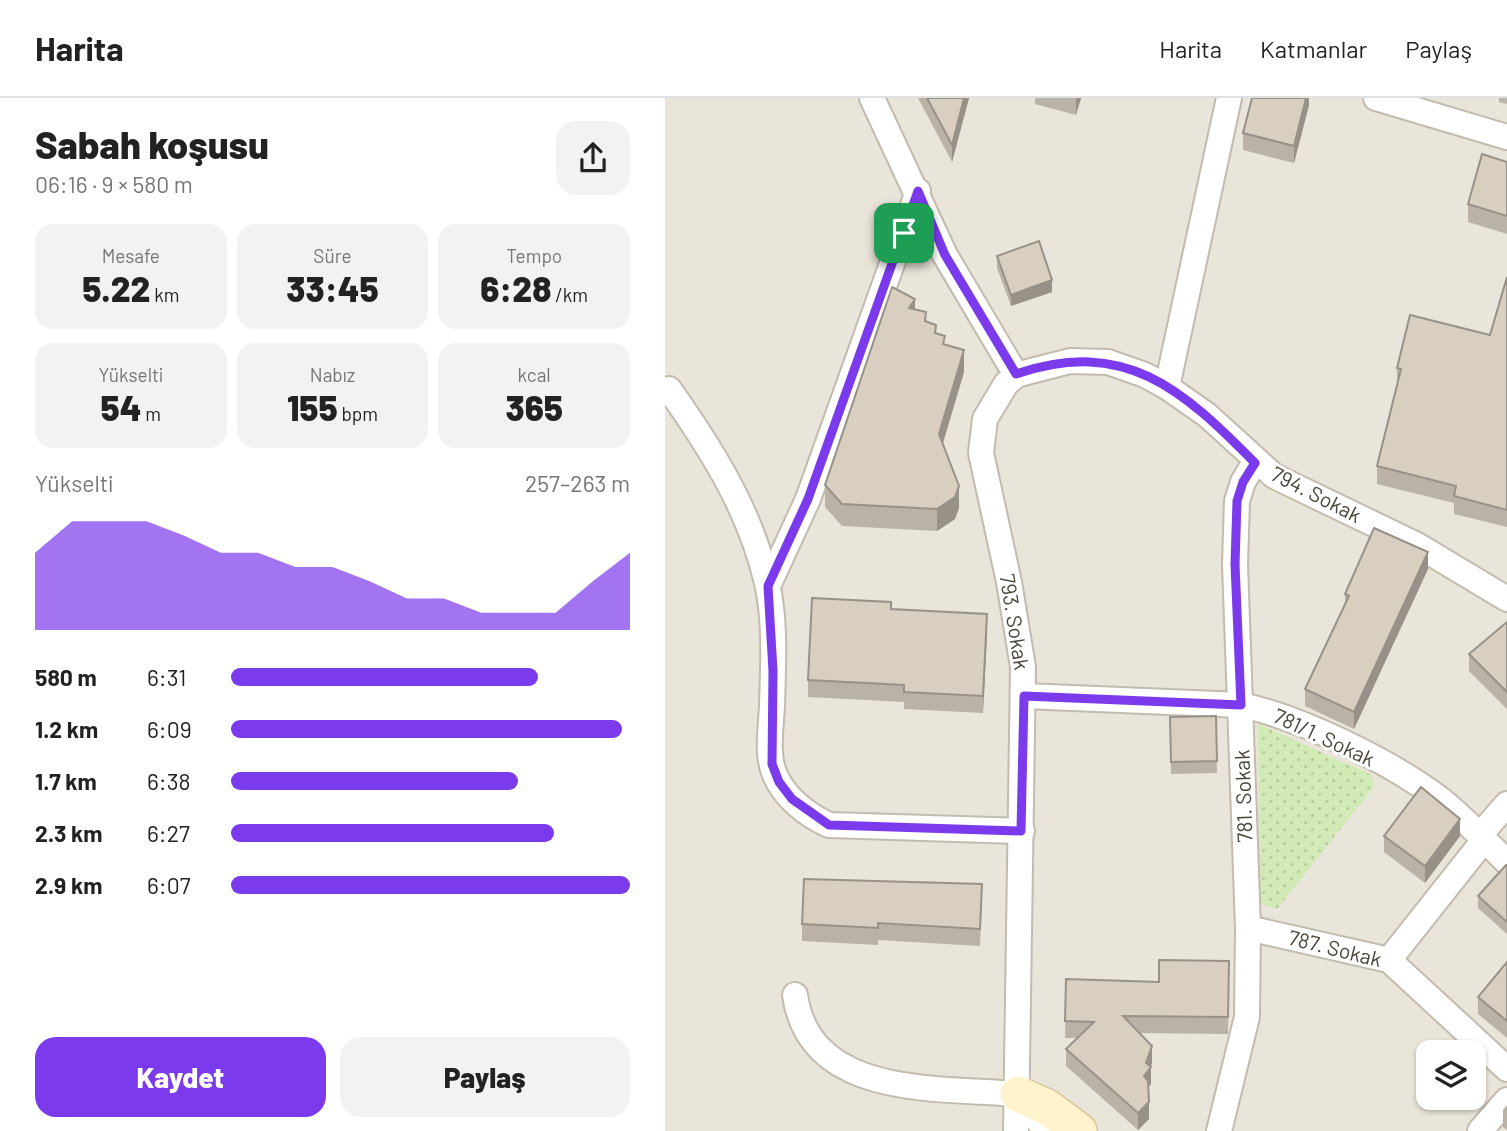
<!DOCTYPE html>
<html lang="tr">
<meta charset="utf-8">
<style>
body{margin:0;font-family:Barlow,sans-serif;background:#f2f2f2;color:#222;height:100vh;display:flex;flex-direction:column;font-size:26px;white-space:nowrap}
*{box-sizing:border-box;margin:0}
p{font-size:23px;color:#767676}
.icon{flex:none;width:38px;height:38px;fill:none;stroke:currentColor;stroke-width:2;stroke-linecap:round;stroke-linejoin:round}
.map{position:relative;flex:1;overflow:hidden}
.side{display:flex;flex-direction:column;background:#fff;width:665px}
.side>*{flex:none}
.fabs{position:absolute;left:751px;top:942px;display:grid;gap:14px}
.fabs a{display:grid;place-items:center;width:70px;height:70px;border-radius:14px;background:#fff;box-shadow:0 2px 5px #0004;font-size:35px}
.pin{position:absolute;display:grid;place-items:center;width:60px;height:60px;color:#fff;margin:-30px;border-radius:14px;box-shadow:0 4px 10px #0006}
.round{display:grid;place-items:center;flex:none;width:74px;height:74px;border-radius:21px;background:#f2f2f2}
.headline{display:flex;align-items:center;justify-content:space-between;height:119px;padding:0 35px}
h1{font-size:38px;font-weight:800;line-height:52px}
.stats{display:grid;grid-template-columns:repeat(3,1fr);gap:10px;height:119px;padding:7px 35px}
.stats div{display:grid;align-content:center;border-radius:18px;background:#f2f2f2;text-align:center}
.stats b{font-size:35px;font-weight:800}
.stats small{font-size:19px;font-weight:400}
.stats p{font-size:19px}
.chart{height:196px;padding:14px 35px}
.chart p{display:flex;justify-content:space-between}
.chart svg{width:100%;height:126px;margin-top:7px;fill:#7c3aed;opacity:.7}
.button{display:flex;gap:14px;margin-top:auto;padding:14px 35px}
.button a{flex:1;height:80px;border-radius:21px;background:#7c3aed;color:#fff;font-size:28px;font-weight:800;line-height:80px;text-align:center}
.button a+a{background:#f2f2f2;color:#222}
ul{padding:0 35px;list-style:none;font-size:23px}
li{display:grid;grid-template-columns:112px 84px 1fr;align-items:center;height:52px}
li i{height:18px;border-radius:9px;background:#7c3aed}
header{display:flex;align-items:center;gap:42px;box-sizing:border-box;height:98px;padding:0 35px;background:#fff;border-bottom:2px solid #e0e0e0}
header strong{font-size:33px}
nav{display:flex;gap:38px;margin-inline-start:auto;font-size:24px}
main{display:flex;flex:1;min-height:0}
.map>svg:first-child{display:block}
</style>
<header>
<strong>Harita</strong>
<nav><a>Harita</a><a>Katmanlar</a><a>Paylaş</a></nav>
</header>
<main>
<section class="side">
<div class="headline"><div><h1>Sabah koşusu</h1><p>06:16 · 9 × 580 m</p></div><a class="round"><svg class="icon" aria-label="share" viewBox="0 0 24 24"><path d="M12 15V3M7 8l5-5 5 5M5 13v7h14v-7"/></svg></a></div>
<div class="stats">
<div><p>Mesafe</p><b>5.22<small> km</small></b></div>
<div><p>Süre</p><b>33:45</b></div>
<div><p>Tempo</p><b>6:28<small> /km</small></b></div>
</div>
<div class="stats">
<div><p>Yükselti</p><b>54<small> m</small></b></div>
<div><p>Nabız</p><b>155<small> bpm</small></b></div>
<div><p>kcal</p><b>365</b></div>
</div>
<div class="chart"><p><span>Yükselti</span>257–263 m</p>
<svg viewBox="0 0 160 44" preserveAspectRatio="none"><path d="M0 44V17L10 6L20 6L30 6L40 11L50 17L60 17L70 22L80 22L90 27L100 33L110 33L120 38L130 38L140 38L150 27L160 17V44z"/></svg>
</div>
<ul>
<li><b>580 m</b>6:31<i style="width:77%"></i></li>
<li><b>1.2 km</b>6:09<i style="width:98%"></i></li>
<li><b>1.7 km</b>6:38<i style="width:72%"></i></li>
<li><b>2.3 km</b>6:27<i style="width:81%"></i></li>
<li><b>2.9 km</b>6:07<i style="width:100%"></i></li>
</ul>
<div class="button"><a>Kaydet</a><a>Paylaş</a></div>
</section>
<div class="map">
<svg width="842" height="1033" viewBox="0 0 842 1033">
<defs>
<pattern id="grass-dots" width="8" height="8" patternUnits="userSpaceOnUse" patternTransform="scale(1.75)"><rect width="8" height="8" fill="#d2eab5"/><path d="M2 2h.1M6 6h.1" fill="none" stroke="#b6ca9c" stroke-width="1.8" stroke-linecap="round"/></pattern>
</defs>
<rect width="100%" height="100%" fill="#f6f3ec"/>
<path fill="#eae5da" fill-rule="evenodd" d="M0,0H842V1033H0ZM763,954H808V999H763Z"/>
<polygon fill="url(#grass-dots)" points="593,626 707,677 709,689 612,811 595,806"/>
<g fill="none" stroke-linecap="round" stroke-linejoin="round">
<g stroke="#c2bbae" stroke-width="28">
<g id="street">
<polyline points="207,0 280,157 351,277"/>
<polyline points="711,0 842,39"/>
<polyline points="502,289 564,0"/>
<path d="M4,291C47,352 85,412 102,485C111,525 108,568 107,608C106,630 101,657 110,677C120,700 142,717 164,727L357,733"/>
<polyline points="103,488 143,401 253,93"/>
<path d="M359,598L576,607C635,619 726,664 775,701C799,720 820,743 842,764"/>
<polyline points="815,737 842,706"/>
<polyline points="583,830 724,862 842,971"/>
<polyline points="724,862 819,742"/>
<path d="M130,897C145,1001 273,989 353,996"/>
<polyline points="356,1000 381,1033"/>
<polyline points="351,1033 358,569 344,484 316,355 320,321 341,286 351,277 405,263 443,264 480,277 502,289 542,317 609,378 752,447 842,501"/>
<polyline points="554,1033 582,919 583,830 570,466 572,403 578,384 590,364"/>
<polyline points="815,1033 842,1002"/>
</g>
</g>
<g stroke="#d6c79b" stroke-width="38">
<polyline id="secondary" points="353,996 382,1009 414,1033"/>
</g>
<use href="#street" stroke="#fff" stroke-width="24"/>
<use href="#secondary" stroke="#fff3cd" stroke-width="35"/>
</g>
<g fill="#bab2a6">
<polygon points="253,0 304,0 287,64"/>
<polygon points="370,0 416,0 411,17 370,6"/>
<polygon points="644,0 644,7 629,65 578,52 578,35"/>
<polygon points="834,0 842,0 842,6 834,4"/>
<polygon points="842,64 842,136 803,124 803,106"/>
<polygon points="332,158 387,194 346,208 332,170"/>
<polygon points="842,179 842,429 789,416 789,405 712,386 712,368 732,288 732,270 825,237"/>
<polygon points="250,211 271,235 299,274 278,345 294,410 290,421 272,433 177,428 160,409 160,387"/>
<polygon points="763,471 689,631 640,608 640,591 680,508 680,496"/>
<polygon points="226,511 322,533 318,615 239,611 239,604 143,599 143,582"/>
<polygon points="842,524 842,611 804,573 804,556"/>
<polygon points="551,618 552,675 506,676 505,619"/>
<polygon points="719,738 795,738 760,785 719,754"/>
<polygon points="842,767 842,836 813,810 813,798"/>
<polygon points="317,803 315,848 213,842 213,847 137,843 137,826"/>
<polygon points="842,864 842,940 813,916 813,899"/>
<polygon points="564,880 563,936 475,935 487,965 486,969 486,986 484,989 484,1021 473,1032 401,968 401,951 412,940 400,940 401,881 494,884"/>
<polygon points="842,1007 842,1032 838,1029 838,1012"/>
</g>
<g fill="#979187">
<polygon points="299,0 304,0 287,64 287,47"/>
<polygon points="411,0 416,0 411,17"/>
<polygon points="641,0 644,0 644,7 629,65 629,48"/>
<polygon points="387,182 387,194 346,208 346,197"/>
<polygon points="250,201 250,223 244,210"/>
<polygon points="299,252 299,274 274,358 274,336"/>
<polygon points="294,388 294,410 290,421 272,433 272,411"/>
<polygon points="763,454 763,471 689,631 689,614"/>
<polygon points="322,516 322,533 318,615 318,598"/>
<polygon points="795,721 795,738 760,785 760,768"/>
<polygon points="487,948 487,965 485,970 486,969 486,986 479,995 479,978 481,965"/>
<polygon points="484,1004 484,1021 473,1032 473,1015"/>
</g>
<g fill="#d8cfc1" stroke="#979187" stroke-width="2">
<polygon points="262,0 299,0 287,47"/>
<polygon points="587,0 641,0 629,48 578,35"/>
<polygon points="817,56 842,64 842,118 803,106"/>
<polygon points="374,143 387,182 346,197 332,158"/>
<polygon points="842,179 842,412 789,398 791,388 712,368 736,271 732,270 745,217 825,237"/>
<polygon points="227,189 250,201 244,210 261,214 260,223 271,227 270,235 280,238 278,246 299,252 274,336 294,388 290,399 272,411 177,406 160,387"/>
<polygon points="709,430 763,454 689,614 640,591 684,498 680,496"/>
<polygon points="147,500 226,504 226,511 322,516 318,598 239,594 239,587 143,582"/>
<polygon points="842,524 842,594 804,556"/>
<polygon points="551,618 552,663 506,664 505,619"/>
<polygon points="756,689 795,721 760,768 719,738"/>
<polygon points="841,767 842,767 842,824 813,798"/>
<polygon points="139,781 317,786 315,831 213,825 213,830 137,826"/>
<polygon points="494,862 564,863 563,919 458,918 487,948 481,965 486,969 479,978 483,983 484,1004 473,1015 401,951 429,924 400,923 401,881 494,884"/>
<polygon points="842,864 842,923 813,899"/>
</g>
<g fill="none" stroke-linecap="round" stroke-linejoin="round">
<g stroke="#fff" stroke-width="14">
<path id="route" d="M253,93L280,157L351,276C460,239 517,291 590,365L578,384L572,403L570,466L576,607L359,598L356,733L164,727L127,701L114,684L107,666L108,573L103,488L143,401Z"/>
</g>
<use href="#route" stroke="#7c3aed" stroke-width="9"/>
</g>
<g text-anchor="middle" stroke-width="6" stroke-linejoin="round" paint-order="stroke">
<g font-size="21" fill="#4b4439" stroke="#fff">
<text transform="translate(651 397) rotate(27)" y="7">794. Sokak</text>
<text transform="translate(349 524) rotate(81)" y="7">793. Sokak</text>
<text transform="translate(659 640) rotate(25)" y="7">781/1. Sokak</text>
<text transform="translate(579 698) rotate(-92)" y="7">781. Sokak</text>
<text transform="translate(670 851) rotate(14)" y="7">787. Sokak</text>
</g>
</g>
</svg>
<div class="fabs">
<a><svg class="icon" aria-label="layers" viewBox="0 0 24 24"><path d="M12 4l9 5-9 5-9-5zM3 14l9 5 9-5"/></svg></a>
</div>
<div class="pin" style="left:239px;top:135px;background:#1e9e55"><svg class="icon" aria-label="arrive" viewBox="0 0 24 24"><path d="M6 21V4h12l-3 4 3 4H6"/></svg></div>
</div>
</main>
